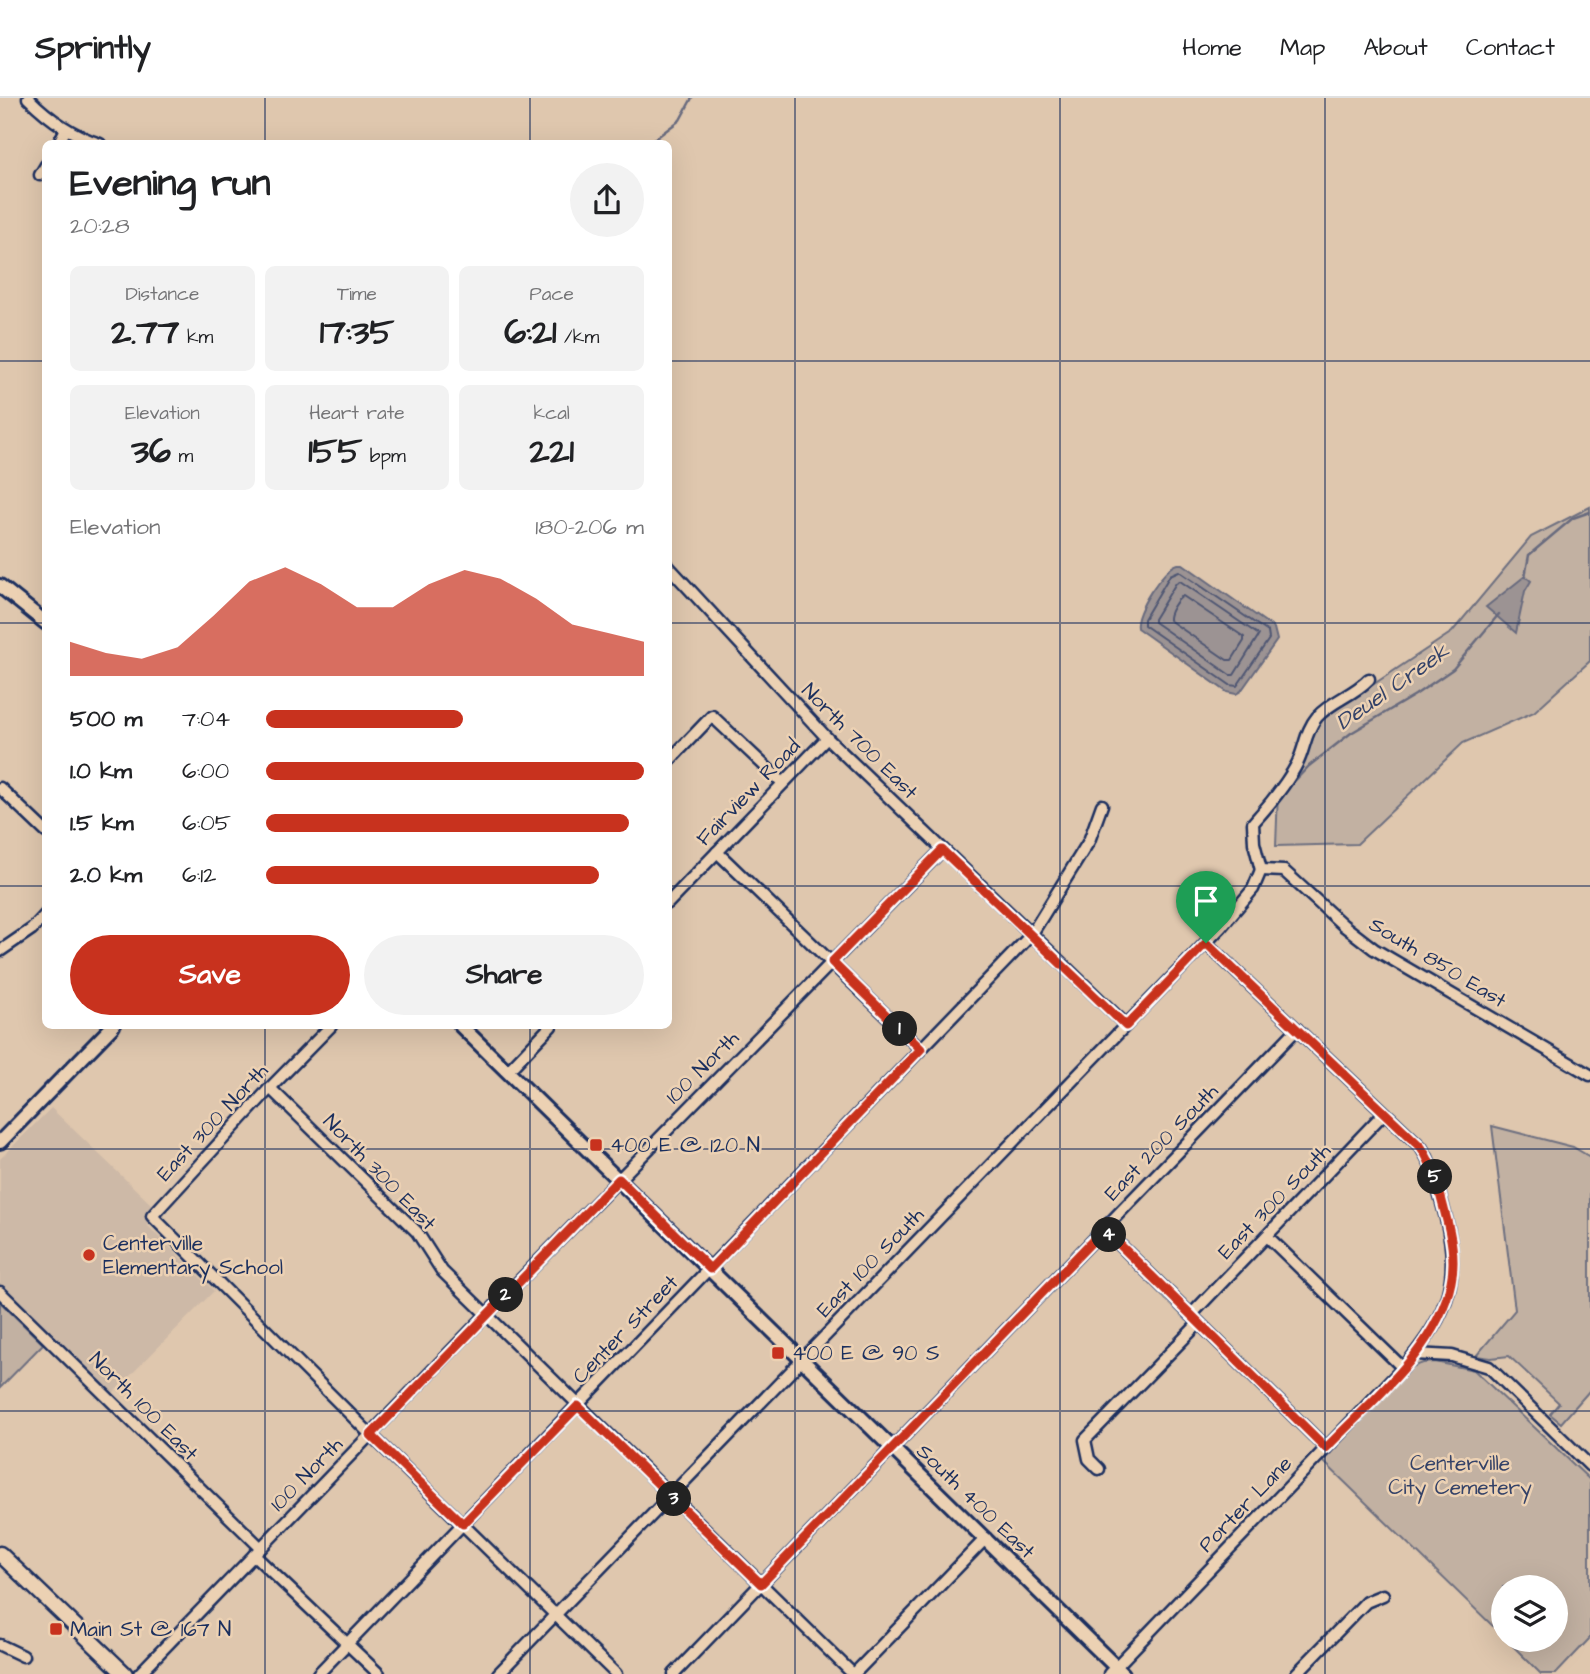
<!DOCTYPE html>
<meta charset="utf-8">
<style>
body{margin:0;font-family:"Architects Daughter",sans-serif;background:#f2f2f2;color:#202124;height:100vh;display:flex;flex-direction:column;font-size:26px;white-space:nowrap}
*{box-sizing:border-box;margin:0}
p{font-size:23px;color:#757577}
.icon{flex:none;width:38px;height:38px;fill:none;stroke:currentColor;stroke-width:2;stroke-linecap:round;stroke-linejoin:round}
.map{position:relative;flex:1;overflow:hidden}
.sheet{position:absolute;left:42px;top:42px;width:630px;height:889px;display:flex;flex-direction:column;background:#fff;border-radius:10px;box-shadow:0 7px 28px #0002}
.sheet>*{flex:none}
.buttons{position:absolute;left:1491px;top:1477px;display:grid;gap:14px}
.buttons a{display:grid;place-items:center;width:77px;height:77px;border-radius:50%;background:#fff;box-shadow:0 7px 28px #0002;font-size:35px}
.pin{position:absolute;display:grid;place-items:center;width:60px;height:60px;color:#fff;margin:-72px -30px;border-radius:50% 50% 50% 0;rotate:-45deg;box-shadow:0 0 7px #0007}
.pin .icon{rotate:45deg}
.km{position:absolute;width:35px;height:35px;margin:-18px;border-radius:50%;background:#222;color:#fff;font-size:19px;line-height:35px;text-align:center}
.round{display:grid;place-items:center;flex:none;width:74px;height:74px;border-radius:37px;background:#f2f2f2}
.summary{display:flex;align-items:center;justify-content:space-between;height:119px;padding:0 28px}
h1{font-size:38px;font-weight:700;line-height:52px}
.figures{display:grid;grid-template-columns:repeat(3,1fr);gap:10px;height:119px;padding:7px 28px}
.figures div{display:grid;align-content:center;border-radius:10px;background:#f2f2f2;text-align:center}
.figures b{font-size:35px;font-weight:700}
.figures small{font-size:19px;font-weight:400}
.figures p{font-size:19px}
.chart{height:196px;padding:14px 28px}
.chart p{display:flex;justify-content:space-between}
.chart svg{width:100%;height:126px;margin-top:7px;fill:#c8321e;opacity:.7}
.cta{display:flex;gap:14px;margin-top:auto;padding:14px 28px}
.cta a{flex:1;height:80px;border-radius:42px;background:#c8321e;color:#fff;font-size:28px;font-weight:700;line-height:80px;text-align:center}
.cta a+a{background:#f2f2f2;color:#202124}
ul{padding:0 28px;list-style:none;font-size:23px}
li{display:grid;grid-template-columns:112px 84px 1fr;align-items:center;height:52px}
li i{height:18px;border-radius:9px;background:#c8321e}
header{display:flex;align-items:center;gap:42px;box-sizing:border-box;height:98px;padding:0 35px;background:#fff;border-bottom:2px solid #e0e0e0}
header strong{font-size:33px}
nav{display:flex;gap:38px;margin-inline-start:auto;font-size:24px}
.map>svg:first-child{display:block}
</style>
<header>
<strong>Sprintly</strong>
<nav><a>Home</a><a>Map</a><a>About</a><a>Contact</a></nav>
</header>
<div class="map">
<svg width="1590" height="1576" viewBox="0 0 1590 1576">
<rect width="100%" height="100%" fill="#dfc7ae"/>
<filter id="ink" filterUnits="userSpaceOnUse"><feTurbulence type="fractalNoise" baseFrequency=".0143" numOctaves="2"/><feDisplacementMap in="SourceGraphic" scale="14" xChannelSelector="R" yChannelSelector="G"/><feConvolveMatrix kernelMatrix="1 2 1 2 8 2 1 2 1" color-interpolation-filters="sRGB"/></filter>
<g filter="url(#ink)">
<polygon fill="#cdb9a7" points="51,1010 152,1107 148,1128 214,1193 112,1296 0,1186 0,1061"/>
<g fill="#c2b1a2" stroke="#6e7080" stroke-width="2">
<polygon points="1590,409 1590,563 1534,614 1463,645 1357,746 1276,748 1278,694 1314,626 1452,534 1531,439"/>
<polygon points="1492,1028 1573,1049 1590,1059 1590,1292 1561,1325 1550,1316 1559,1305 1509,1258 1491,1260 1476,1258 1515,1212"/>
<polygon points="0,1204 43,1246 0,1290"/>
<polygon points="1435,1264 1474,1272 1590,1382 1590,1540 1556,1576 1541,1576 1507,1542 1556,1542 1556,1489 1503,1489 1503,1538 1323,1363 1412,1269 1423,1265"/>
</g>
<g fill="#9c9393" stroke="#686b7e" stroke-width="2">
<path d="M1178,466H1183L1274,530L1277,542L1241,593L1236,596L1227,594L1137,530C1134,515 1163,470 1178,466Z"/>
<polygon points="1525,478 1531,483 1525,493 1516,535 1486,509"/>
</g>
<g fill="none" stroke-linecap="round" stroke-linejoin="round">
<g stroke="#4f5773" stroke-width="2">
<polygon points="1179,473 1268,534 1269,541 1237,588 1230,587 1144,527 1144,521 1170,477"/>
<polygon points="1180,483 1259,537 1234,577 1230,577 1154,524 1154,521 1176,485"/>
<path d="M1183,498L1244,539V543L1232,562H1227L1169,522C1168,515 1177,501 1183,498Z"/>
</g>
<g stroke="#686b7e" stroke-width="2.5">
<polyline points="648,46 680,22 692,0"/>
<polyline points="1525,479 1529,457 1573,420 1590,414"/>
<polyline points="1287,691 1309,668 1351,635 1415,597 1453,571 1499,516"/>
</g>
<g stroke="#1b2f5e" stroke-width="15">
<g id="minor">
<path d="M28,0C49,21 71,37 100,46"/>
<polyline points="58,46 66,31"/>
<polyline points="40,77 46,67"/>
<polyline points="668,468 827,640 1126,927"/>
<polyline points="668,664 712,618 783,685"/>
<polyline points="0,690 46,734"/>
<polyline points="717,754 921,951"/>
<polyline points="1261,772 1284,773 1343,827 1374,851 1590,977"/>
<path d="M1261,772L1254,745L1253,725C1270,706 1287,686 1298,664C1305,649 1306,632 1317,619C1331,603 1354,597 1369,581"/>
<polyline points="668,805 827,640"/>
<polyline points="0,853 32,831 46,816"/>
<polyline points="331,928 270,990 152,1118 371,1337 616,1576"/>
<polyline points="508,973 551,928"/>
<polyline points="270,990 417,1134 442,1173 853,1576"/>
<polyline points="1104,1131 1326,1350"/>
<polyline points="1267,1138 1403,1270"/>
<polyline points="0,1194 261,1450"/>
<polyline points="1191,1217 1384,1015"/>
<polyline points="1415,1256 1452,1258 1489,1269 1590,1368"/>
<polyline points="1099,1371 1089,1361 1085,1342 1199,1225"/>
<polyline points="254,1457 379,1576"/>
<polyline points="0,1547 23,1558"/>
<polyline points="139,1576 486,1217 942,752"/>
<polyline points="318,1576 1031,837 1089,743 1102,707"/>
<polyline points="498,1576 1221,829 1253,791 1261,772"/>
<polyline points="674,1576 1297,931"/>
<polyline points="854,1576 986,1440"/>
<path d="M1109,1576L1403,1270C1451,1213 1463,1179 1442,1105C1436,1085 1433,1067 1421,1049L1206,845"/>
<polyline points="1296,1576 1366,1504 1383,1497"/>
</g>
</g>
<g stroke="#1b2f5e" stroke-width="18">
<g id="tertiary">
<polyline points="0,488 46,525"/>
<polyline points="461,928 1123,1576"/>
<polyline points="0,1044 113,928"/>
</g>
</g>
<g stroke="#1b2f5e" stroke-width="19">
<polyline id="secondary" points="0,1456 125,1576"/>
</g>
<use href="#minor" stroke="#ecd1b3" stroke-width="10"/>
<use href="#tertiary" stroke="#ecd1b3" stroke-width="12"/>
<use href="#secondary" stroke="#ecd1b3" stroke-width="14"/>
</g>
</g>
<g fill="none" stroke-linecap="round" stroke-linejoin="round" filter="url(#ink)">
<g stroke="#fff" stroke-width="14">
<path id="route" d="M942,752L1126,928L1206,845L1421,1049C1434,1069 1439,1092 1445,1115C1451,1137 1456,1161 1451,1184C1438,1250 1371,1303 1326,1350L1104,1131L761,1486L578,1308L463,1426L371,1337L619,1081L710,1171L921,951L832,864Z"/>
</g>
<use href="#route" stroke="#c8321e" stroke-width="9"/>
</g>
<path fill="none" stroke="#1b2f5e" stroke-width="2" stroke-opacity="0.55" d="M265,0V46M530,0V46M795,0V1576M1060,0V1576M1325,0V1576M0,263H46M668,263H1590M0,525H46M668,525H1590M0,788H46M668,788H1590M265,928V1576M530,928V1576M0,1051H1590M0,1313H1590"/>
<g fill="#c8321e" stroke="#ecd1b3" stroke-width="2.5">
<rect x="589" y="1040" width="14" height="14" rx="3.5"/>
<circle cx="89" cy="1157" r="7"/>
<rect x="771" y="1248" width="14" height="14" rx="3.5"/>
<rect x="49" y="1524" width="14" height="14" rx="3.5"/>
</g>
<g text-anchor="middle" stroke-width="5" stroke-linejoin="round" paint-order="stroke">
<g font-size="21" fill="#1b2f5e" stroke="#ecd1b3">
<text transform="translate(860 643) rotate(45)" y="7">North 700 East</text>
<text transform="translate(748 694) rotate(-46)" y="7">Fairview Road</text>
<text transform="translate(1438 864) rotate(31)" y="7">South 850 East</text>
<text transform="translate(702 969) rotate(-45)" y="7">100 North</text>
<text transform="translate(212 1024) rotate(-47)" y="7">East 300 North</text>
<text transform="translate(1161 1044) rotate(-46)" y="7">East 200 South</text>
<text transform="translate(380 1074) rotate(46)" y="7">North 300 East</text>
<text transform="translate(1274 1103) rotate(-46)" y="7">East 300 South</text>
<text transform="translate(870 1164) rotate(-46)" y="7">East 100 South</text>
<text transform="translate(625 1231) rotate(-46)" y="7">Center Street</text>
<text transform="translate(144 1308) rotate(45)" y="7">North 100 East</text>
<text transform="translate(306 1376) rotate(-46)" y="7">100 North</text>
<text transform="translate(976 1403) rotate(44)" y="7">South 400 East</text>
<text transform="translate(1245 1406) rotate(-46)" y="7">Porter Lane</text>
</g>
<g font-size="21" fill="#1b2f5e" stroke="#ecd1b3" text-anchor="start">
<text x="610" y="1054">400 E @ 120 N</text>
<text x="103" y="1152">Centerville<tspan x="103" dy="24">Elementary School</tspan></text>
<text x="792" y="1262">400 E @ 90 S</text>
<text x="70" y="1538">Main St @ 167 N</text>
</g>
<g font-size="21" fill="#344268" stroke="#ecd1b3">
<text x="1460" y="1372">Centerville<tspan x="1460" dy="24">City Cemetery</tspan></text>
</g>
<g font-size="23" font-style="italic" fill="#354369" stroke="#ecd1b3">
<text transform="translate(1392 588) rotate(-35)" y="8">Deuel Creek</text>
</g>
</g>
</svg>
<div class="buttons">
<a><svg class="icon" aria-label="layers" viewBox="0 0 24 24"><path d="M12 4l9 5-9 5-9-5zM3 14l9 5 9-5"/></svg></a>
</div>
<div class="pin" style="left:1206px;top:845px;background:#1e9e55"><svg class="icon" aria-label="arrive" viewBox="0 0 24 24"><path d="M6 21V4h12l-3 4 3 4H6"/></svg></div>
<b class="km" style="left:900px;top:931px">1</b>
<b class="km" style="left:506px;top:1197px">2</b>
<b class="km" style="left:674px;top:1401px">3</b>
<b class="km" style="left:1109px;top:1137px">4</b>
<b class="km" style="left:1435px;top:1079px">5</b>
<section class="sheet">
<div class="summary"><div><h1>Evening run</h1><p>20:28</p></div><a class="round"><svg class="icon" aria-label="share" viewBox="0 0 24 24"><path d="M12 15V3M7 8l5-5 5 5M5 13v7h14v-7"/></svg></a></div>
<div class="figures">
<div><p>Distance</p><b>2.77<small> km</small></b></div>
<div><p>Time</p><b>17:35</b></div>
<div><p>Pace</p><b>6:21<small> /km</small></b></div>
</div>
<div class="figures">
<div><p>Elevation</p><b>36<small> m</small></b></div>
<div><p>Heart rate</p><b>155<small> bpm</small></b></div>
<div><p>kcal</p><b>221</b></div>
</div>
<div class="chart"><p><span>Elevation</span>180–206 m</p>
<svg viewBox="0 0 160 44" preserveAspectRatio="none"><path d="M0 44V32L10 36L20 38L30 34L40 23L50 11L60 6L70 12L80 20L90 20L100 12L110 7L120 10L130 17L140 26L150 29L160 32V44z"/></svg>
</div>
<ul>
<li><b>500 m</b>7:04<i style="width:52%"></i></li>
<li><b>1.0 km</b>6:00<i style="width:100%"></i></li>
<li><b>1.5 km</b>6:05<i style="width:96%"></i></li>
<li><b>2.0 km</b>6:12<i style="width:88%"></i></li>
</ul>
<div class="cta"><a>Save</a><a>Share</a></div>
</section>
</div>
